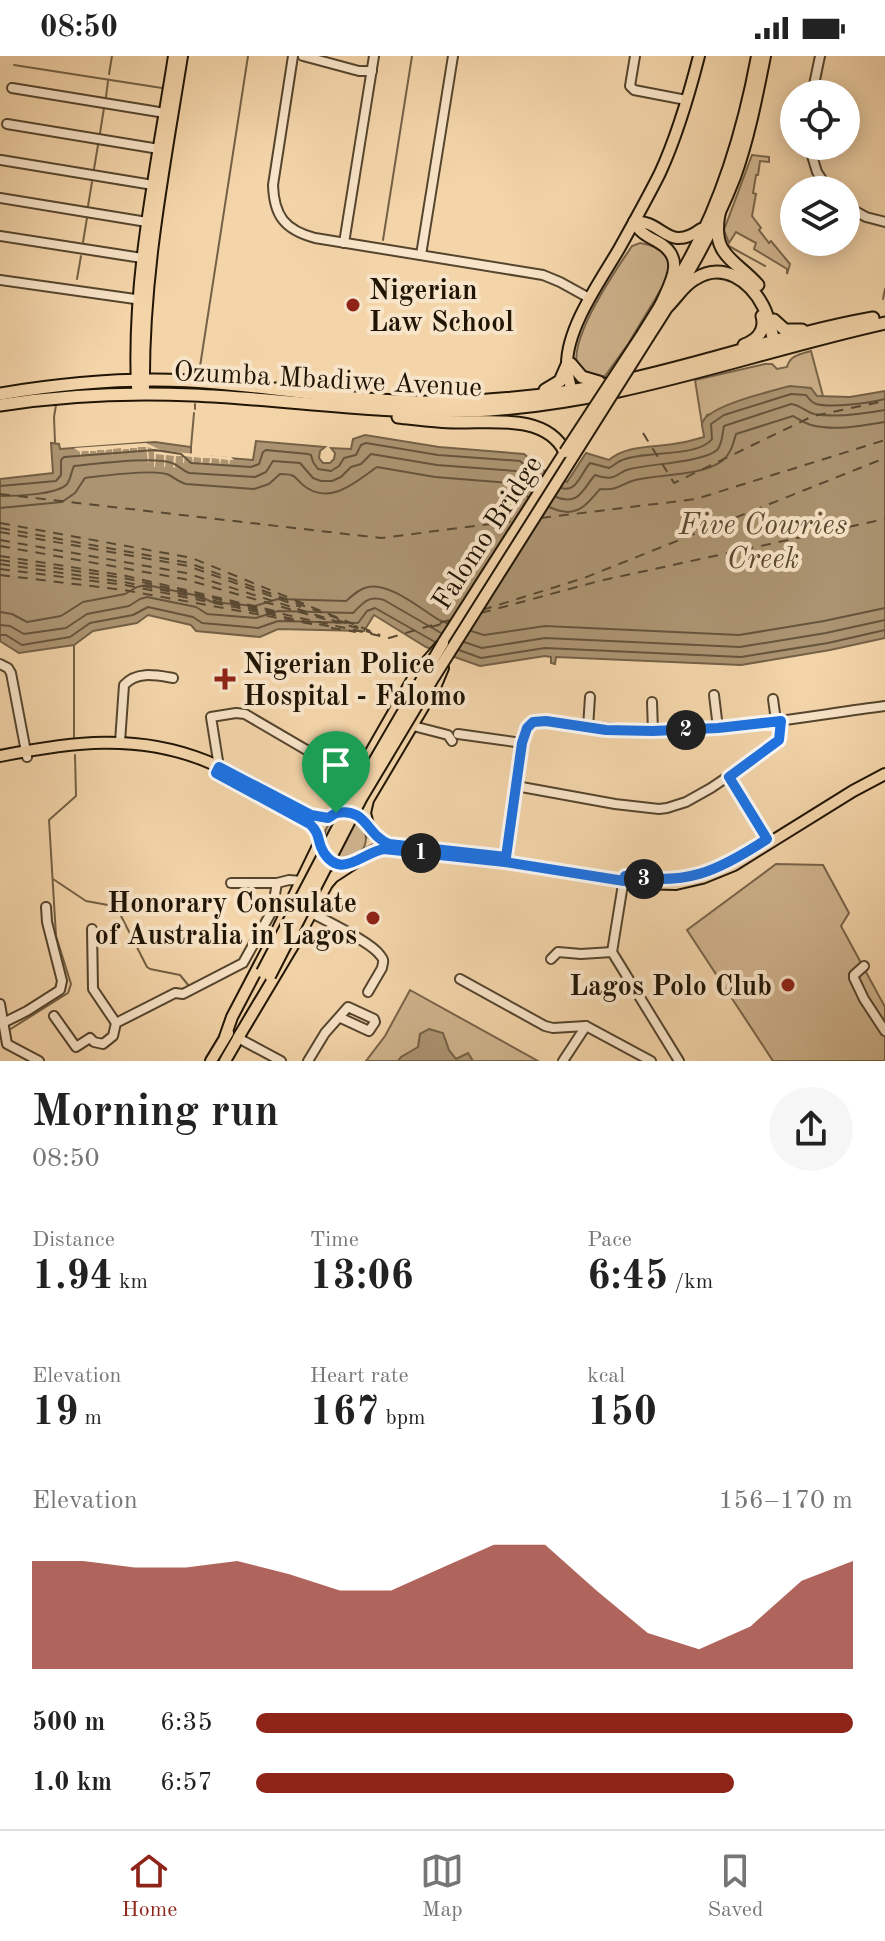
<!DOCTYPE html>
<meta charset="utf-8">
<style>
body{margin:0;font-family:"Old Standard TT",serif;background:#f6f6f6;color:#222;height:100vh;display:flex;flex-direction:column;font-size:30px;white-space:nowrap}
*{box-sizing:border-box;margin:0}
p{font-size:26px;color:#767676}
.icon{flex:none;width:44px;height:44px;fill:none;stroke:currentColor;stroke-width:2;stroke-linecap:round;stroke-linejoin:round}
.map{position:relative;height:1005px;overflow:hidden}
.side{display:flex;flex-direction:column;background:#fff;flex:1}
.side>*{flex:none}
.tools{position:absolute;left:780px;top:24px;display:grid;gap:16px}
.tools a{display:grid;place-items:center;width:80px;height:80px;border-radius:50%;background:#fff;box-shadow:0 4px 20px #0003;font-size:40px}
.pin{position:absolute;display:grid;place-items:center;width:68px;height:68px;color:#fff;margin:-82px -34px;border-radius:50% 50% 50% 0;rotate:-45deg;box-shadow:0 0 8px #0007}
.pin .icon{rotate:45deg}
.km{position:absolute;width:40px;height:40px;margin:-20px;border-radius:50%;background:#222;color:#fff;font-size:22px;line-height:40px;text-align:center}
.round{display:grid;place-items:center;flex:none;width:84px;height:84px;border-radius:42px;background:#f6f6f6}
.head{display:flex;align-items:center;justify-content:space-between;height:136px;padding:0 32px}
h1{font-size:44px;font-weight:700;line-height:60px}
.metrics{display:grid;grid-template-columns:repeat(3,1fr);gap:12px;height:136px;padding:8px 32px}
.metrics div{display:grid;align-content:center}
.metrics b{font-size:40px;font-weight:700}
.metrics small{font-size:22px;font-weight:400}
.metrics p{font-size:22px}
.chart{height:224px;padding:16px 32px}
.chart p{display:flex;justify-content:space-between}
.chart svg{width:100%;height:144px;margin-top:8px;fill:#8f2418;opacity:.7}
ul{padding:0 32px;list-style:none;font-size:26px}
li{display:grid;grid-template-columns:128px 96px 1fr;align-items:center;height:60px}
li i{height:20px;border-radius:10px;background:#8f2418}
.status{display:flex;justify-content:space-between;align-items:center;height:56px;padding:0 40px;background:#fff;direction:ltr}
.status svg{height:22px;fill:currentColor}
.menu{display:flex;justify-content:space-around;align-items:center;height:112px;border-top:2px solid #e0e0e0;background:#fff;font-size:22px;color:#767676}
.menu a{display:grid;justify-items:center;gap:4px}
.menu .active{color:#8f2418}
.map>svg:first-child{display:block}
</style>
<div class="status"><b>08:50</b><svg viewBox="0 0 49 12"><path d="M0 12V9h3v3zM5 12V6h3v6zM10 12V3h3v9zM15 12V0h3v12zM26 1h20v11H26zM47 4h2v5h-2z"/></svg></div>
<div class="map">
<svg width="885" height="1005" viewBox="0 0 885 1005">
<rect width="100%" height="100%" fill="#f4d5aa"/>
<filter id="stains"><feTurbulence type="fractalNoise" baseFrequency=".0025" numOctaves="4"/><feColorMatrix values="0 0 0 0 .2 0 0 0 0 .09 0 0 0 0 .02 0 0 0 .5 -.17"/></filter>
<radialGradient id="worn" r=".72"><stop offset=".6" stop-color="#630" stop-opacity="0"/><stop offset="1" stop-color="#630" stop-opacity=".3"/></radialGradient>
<g fill="#d0b48e" stroke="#78644a" stroke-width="2">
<polygon points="752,99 769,101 769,106 760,105 758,119 756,119 753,137 756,138 752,160 761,172 759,174 769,187 771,185 790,208 787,218 787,213 754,193 756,187 736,176 729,187 724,174"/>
<path d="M640,187C659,190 672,200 669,220L628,288L605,320C532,331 620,208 632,190Z"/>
<path d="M811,295L823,340L707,359L702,368L695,324L765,308H772L777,313L787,311C790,299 801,298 811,295Z"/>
<circle cx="345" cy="782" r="21"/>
<polygon points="776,808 823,809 849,857 841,870 885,951 885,1005 773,1005 687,874"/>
<polygon points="410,934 538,1005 366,1005 385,980"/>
</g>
<g fill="#ac9472" stroke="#746146" stroke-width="2">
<path d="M790,330L811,332L817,340L850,341L885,335V582L830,594L741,609L556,601L555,608L551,607V601L545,600L480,610L426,591L374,559L364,575L278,573L260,581L196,575L191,569L148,559L137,567L93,575L74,589L19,597L0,585V423L53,417L51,387L59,388L60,393L155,386L191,391V399L253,404L256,385L325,391L320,395L319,402L323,407H330L334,403L335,397L331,392L351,393L353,383L365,379L439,391L524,398L546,416L567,426L586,397L609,404C627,388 656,392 679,387C687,386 696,383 704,381C704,377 702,373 702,368C705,350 773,335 790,330Z"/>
<polygon points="429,973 443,977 449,994 456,1003 468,997 473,1005 398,1005 401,1001 418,991 420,978"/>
</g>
<polygon fill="#f4d5aa" points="146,387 163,395 231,401 234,404 230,404 229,411 228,404 221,403 220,410 219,403 212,402 211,409 209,409 210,402 203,402 202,409 201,409 201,402 194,401 193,408 192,401 185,400 184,407 183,407 183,400 176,400 175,412 173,411 174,400 166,399 165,411 164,411 164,399 156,398 155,411 154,411 154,396 160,396 148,391 149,406 148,407 146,391 138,391 138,399 137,392 130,392 130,399 129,393 123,393 122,399 121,392 113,393 113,401 112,393 106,394 105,398 104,394 97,394 97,399 96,395 90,395 90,399 88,395 82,395 80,402 80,396 74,392"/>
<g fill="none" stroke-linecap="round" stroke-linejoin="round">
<g stroke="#66543c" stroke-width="2">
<polyline points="0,430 56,425 61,419 61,404 64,401 155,394 181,398 191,407 251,411 259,408 263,396 266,394 308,398 311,399 313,406 318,413 331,415 339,410 344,402 356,399 361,389 366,387 438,399 520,405 540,422"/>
<path d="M561,432C577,437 581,417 590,407L609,412C613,410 616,407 620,405C642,394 698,402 712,383L711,368L724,359L791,338L806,339C809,343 811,346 816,348C833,352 869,347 885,343"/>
<path d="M0,440C15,440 57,439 67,428C71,423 71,416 74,410C96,408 154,400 172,407C178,409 182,414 189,417L255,421L266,416L273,405L300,407L313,422L321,425H332L341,421L351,411L361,408L371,398L437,409L516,415L535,430"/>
<path d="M556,441C579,450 582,434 595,419C601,421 607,423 613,421C620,419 623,414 630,413C650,408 704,406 717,394C723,387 722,378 724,370L791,348C801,349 805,356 814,358C837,362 863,358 885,354"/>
<path d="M549,451C575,463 584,452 600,433C619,435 620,428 635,424C660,418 702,420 722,405C731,398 733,388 736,378L793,360C798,363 804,367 811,369C834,375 861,370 885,366"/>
<path d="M0,452L62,446L75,437L85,422C102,420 156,412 169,419C175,422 179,426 186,428L254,433L269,428L280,418C300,418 293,423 307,432C333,448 357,425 377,411L435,421L511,427L528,441"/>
<path d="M0,556L12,558L27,566L61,560L83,546L125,538L137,531L147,529L199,540L212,546L255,550L278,543L346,545C353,539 359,533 368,531C389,526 421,553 439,564L447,567"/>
<path d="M0,569L10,570L24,578L66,572L87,558L129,550L140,543L147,541L196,551L207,558L256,562L278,555L353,557C363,547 368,539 384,544L441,577"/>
<polyline points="471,575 484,579 545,570 739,579 824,565 885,552"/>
<polyline points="0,579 6,579 22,589 70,581 90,567 133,559 148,551 193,561 202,567 258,572 278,565 358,567 367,555 375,552 435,586"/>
<polyline points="464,586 482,592 545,582 740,591 826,577 885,564"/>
<polyline points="459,594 481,602 545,592 741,601 828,587 885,574"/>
</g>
<g stroke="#746146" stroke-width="2">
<polyline points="14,9 162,32"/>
<polyline points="109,18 112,0"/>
<polyline points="106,41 108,25"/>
<polyline points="100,77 104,52"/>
<polyline points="94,113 98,89"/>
<polyline points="88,150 92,126"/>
<polyline points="383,184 412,0"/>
<polyline points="83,186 87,162"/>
<polyline points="727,189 765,210"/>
<polyline points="77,223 81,200"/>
<polyline points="883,243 885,233"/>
<polyline points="199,317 248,0"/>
<polyline points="195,353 195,348"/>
<polyline points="55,387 54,361 56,349"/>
<polyline points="191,391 194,357"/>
<polyline points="74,681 74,589"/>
<polyline points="53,823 86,845 108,849 118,854 147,911 150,913 180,919 189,930"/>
<polyline points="9,974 68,937 71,928 56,880 49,764 76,740 75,699"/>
<polyline points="0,980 0,979"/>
</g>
<g stroke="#584831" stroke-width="2" stroke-dasharray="10 8" stroke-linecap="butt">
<polyline points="643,377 674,427 813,360 885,345"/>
<polyline points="0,438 381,482 514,465"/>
<polyline points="541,462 696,443 885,384"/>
<polyline points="0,467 192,502 380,579"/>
<polyline points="0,472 189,507 339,563"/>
<polyline points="0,476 188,510 301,551"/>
<polyline points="0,484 186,517 372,577"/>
<polyline points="0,490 184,523 338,567"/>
<polyline points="0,500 122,519 275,555"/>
<polyline points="0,504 124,522 389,582 453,563"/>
<polyline points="0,508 124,526 277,558"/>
<polyline points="0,513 125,529 333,571"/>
<polyline points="0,519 124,534 317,569"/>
<polyline points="482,554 584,522 885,402"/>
<polyline points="481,557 599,525 885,463"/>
<polyline points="337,564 358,571"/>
<polyline points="431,571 452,565"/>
<polyline points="331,572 356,576"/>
</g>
<g stroke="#55452e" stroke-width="12">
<g id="minor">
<path d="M293,0L273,129C274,160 285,174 315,182L543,219L560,226L589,242"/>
<polyline points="303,0 359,15 372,15"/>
<polyline points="635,0 630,30 634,34 686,44"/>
<polyline points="12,32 165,57"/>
<polyline points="812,38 820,0"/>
<polyline points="7,68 159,93"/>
<polyline points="809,90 817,116 829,134"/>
<polyline points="1,104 153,129"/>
<polyline points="0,142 147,166"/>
<polyline points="846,150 866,161 885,166"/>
<polyline points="0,180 142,202"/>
<polyline points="344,187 374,0"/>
<polyline points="421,199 453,0"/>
<polyline points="0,224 142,244"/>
<polyline points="0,608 8,612 11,617 27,701"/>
<polyline points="714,639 718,672"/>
<polyline points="773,643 776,665"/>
<polyline points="652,646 653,675"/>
<polyline points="417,671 448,679 452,685"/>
<polyline points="588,671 590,641"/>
<polyline points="458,678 522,687"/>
<path d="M120,686L124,629C137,615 155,619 173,622"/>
<polyline points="216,717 219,711 211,661 236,657 245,658 351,720"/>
<polyline points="729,721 770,787"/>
<polyline points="516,730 615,748 659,753 667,752 686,746 711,732 776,688 779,684 781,665"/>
<path d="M505,806L522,687C525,677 526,667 538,664C577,668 614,675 654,675C731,675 808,660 885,650"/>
<polyline points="624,822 612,896 679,1005"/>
<polyline points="231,827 277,827"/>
<path d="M312,857C328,866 371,886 380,899C385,905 383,905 382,912L368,936"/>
<polyline points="92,873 93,933 116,967"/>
<polyline points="551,903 558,896 581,898 612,896"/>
<polyline points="864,910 854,919 854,922 864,943 885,975"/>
<polyline points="460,923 545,970 553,972 586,970 651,1005"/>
<polyline points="0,948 7,988 39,1005"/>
<polyline points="54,960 76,991 90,982 94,986 103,988 113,980 116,967 175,937 183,938 243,907 272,855 277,827 289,824 302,825"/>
<polyline points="3,967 27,955 60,934 62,925 47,866 46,851"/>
<polyline points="238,982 281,1005"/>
<polyline points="308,1005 325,977 348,951 374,963 375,966 369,975 341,962"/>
<polyline points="563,1005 586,970"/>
</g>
</g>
<g stroke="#201505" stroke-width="14">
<g id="major">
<path d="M634,166C640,177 647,180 658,186C688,203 669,228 659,252"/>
<path d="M634,166C663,163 667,198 701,173"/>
<path d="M672,232C717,162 742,81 757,0"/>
<polyline points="643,277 661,248"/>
<path d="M649,280C682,229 713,178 735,121C749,82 757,40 765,0"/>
<path d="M137,331C132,220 157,110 174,0"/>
<path d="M144,338C142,223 164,113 182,0"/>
<path d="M573,340C571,331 567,320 567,310C566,272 601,224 619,193C633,168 647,143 660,117C677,80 689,39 699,0"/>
<path d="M0,700C71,686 137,677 206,705C243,720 276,742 311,759L328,762"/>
<polyline points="245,732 310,768 319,779"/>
<polyline points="336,757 415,619 443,587 565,396"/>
<polyline points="368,769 365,757 368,744 435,631 443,612"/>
<polyline points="371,776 384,786 393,788"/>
<polyline points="365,799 375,794 384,793 505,806 637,827 676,828 702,822 734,809 853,735 885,718"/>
<polyline points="225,981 232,961 276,877 319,788"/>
<polyline points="238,982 297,883 327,828 333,821 356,806"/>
<polyline points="211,1005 228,977"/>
<polyline points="225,1005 240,979"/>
</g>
</g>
<g stroke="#201505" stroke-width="15">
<g id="highway">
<path d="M719,158C711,200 735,203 758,229"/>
<path d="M668,250C677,241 684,229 695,223C723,205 750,225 763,250C770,263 772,280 776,293"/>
<polyline points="774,264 785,274 802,274"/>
<path d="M744,289C757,284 766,274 762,260"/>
<polyline points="571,308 582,321 599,326"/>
<polyline points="545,334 560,325 567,309"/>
<path d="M0,338C71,326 146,320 217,327C295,334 374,348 452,346C510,344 569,337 626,324C709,306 789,277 873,262"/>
<path d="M0,349C64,339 128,336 193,339C286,343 378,358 471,355C616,349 746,298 885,267"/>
<path d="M398,361C417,363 436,366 455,366C490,367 546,357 565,396"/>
</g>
</g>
<use href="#minor" stroke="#f8e4c8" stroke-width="8"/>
<use href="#major" stroke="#f4d5aa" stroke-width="10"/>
<use href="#highway" stroke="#f4d5aa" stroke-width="11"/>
<g stroke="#201505" stroke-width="14" stroke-linecap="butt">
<g id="major-bridge">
<polyline points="565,396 643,277"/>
<polyline points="262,916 354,740 443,587"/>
<polyline points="270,920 361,743 434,621 649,280"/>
</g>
</g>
<use href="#major-bridge" stroke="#f4d5aa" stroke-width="10"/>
</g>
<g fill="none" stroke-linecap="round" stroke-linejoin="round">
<g stroke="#fff" stroke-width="16">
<path id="route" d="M336,757L328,762L311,759L219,711L216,717L310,768C322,780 316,785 324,797C342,824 363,796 384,793L505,806L506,801L522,687L527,672L533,666L546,665L606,674L653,675L718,672L781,665L779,684L729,721L767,783C717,816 686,830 625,820L624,825L505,806L506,801L389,788C366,779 367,751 336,757"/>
</g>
<use href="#route" stroke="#1a73e8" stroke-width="10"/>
</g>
<g fill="#8f2418" stroke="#f8e4c8" stroke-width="3">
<circle cx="353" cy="249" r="8"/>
<path d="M221 611h8v8h8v8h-8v8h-8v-8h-8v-8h8z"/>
<circle cx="373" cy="862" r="8"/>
<circle cx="788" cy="929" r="8"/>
</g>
<g text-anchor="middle" stroke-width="8" stroke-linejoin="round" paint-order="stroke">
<g font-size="28" font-weight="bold" fill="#201505" stroke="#f8e4c8" text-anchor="start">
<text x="369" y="243">Nigerian<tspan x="369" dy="32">Law School</tspan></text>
<text x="243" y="617">Nigerian Police<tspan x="243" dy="32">Hospital - Falomo</tspan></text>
<text x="357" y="856" text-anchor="end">Honorary Consulate<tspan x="357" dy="32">of Australia in Lagos</tspan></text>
<text x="772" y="939" text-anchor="end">Lagos Polo Club</text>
</g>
<g font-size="28" fill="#201505" stroke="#f8e4c8">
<text transform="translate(328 322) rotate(3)" y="10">Ozumba Mbadiwe Avenue</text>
<text transform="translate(486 476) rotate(-57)" y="10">Falomo Bridge</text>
</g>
<g font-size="30" font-style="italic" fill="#584831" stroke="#f8e4c8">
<text x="763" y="478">Five Cowries<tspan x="763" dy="34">Creek</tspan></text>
</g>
</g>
<rect width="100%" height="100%" filter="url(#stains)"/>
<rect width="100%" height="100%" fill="url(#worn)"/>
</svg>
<div class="tools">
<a><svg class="icon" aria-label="locate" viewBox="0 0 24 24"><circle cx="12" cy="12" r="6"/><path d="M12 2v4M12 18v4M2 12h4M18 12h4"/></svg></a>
<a><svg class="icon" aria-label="layers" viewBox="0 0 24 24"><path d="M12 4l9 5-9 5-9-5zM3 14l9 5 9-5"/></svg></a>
</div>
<div class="pin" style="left:336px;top:757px;background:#1e9e55"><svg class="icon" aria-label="arrive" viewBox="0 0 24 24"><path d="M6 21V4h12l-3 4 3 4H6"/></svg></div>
<b class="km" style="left:421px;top:797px">1</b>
<b class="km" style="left:686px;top:674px">2</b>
<b class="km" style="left:644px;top:823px">3</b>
</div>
<section class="side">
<div class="head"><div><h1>Morning run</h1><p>08:50</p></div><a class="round"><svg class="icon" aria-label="share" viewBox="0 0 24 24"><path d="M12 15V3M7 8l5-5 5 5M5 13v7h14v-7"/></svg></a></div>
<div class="metrics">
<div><p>Distance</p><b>1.94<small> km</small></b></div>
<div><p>Time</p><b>13:06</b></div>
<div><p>Pace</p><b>6:45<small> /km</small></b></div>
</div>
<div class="metrics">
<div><p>Elevation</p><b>19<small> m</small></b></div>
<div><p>Heart rate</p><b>167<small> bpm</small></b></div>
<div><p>kcal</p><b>150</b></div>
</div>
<div class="chart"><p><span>Elevation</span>156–170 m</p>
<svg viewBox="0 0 160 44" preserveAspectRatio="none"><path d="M0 44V11L10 11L20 13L30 13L40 11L50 15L60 20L70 20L80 13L90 6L100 6L110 20L120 33L130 38L140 31L150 17L160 11V44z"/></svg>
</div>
<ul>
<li><b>500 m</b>6:35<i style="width:100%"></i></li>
<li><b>1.0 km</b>6:57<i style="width:80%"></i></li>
</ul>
</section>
<nav class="menu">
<a class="active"><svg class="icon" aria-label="home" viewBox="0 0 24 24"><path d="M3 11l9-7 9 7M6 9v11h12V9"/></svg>Home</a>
<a><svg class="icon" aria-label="map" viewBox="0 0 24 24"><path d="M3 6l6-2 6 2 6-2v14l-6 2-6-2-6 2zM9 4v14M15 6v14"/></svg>Map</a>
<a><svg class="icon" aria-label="saved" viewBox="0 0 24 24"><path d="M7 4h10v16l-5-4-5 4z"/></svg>Saved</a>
</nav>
